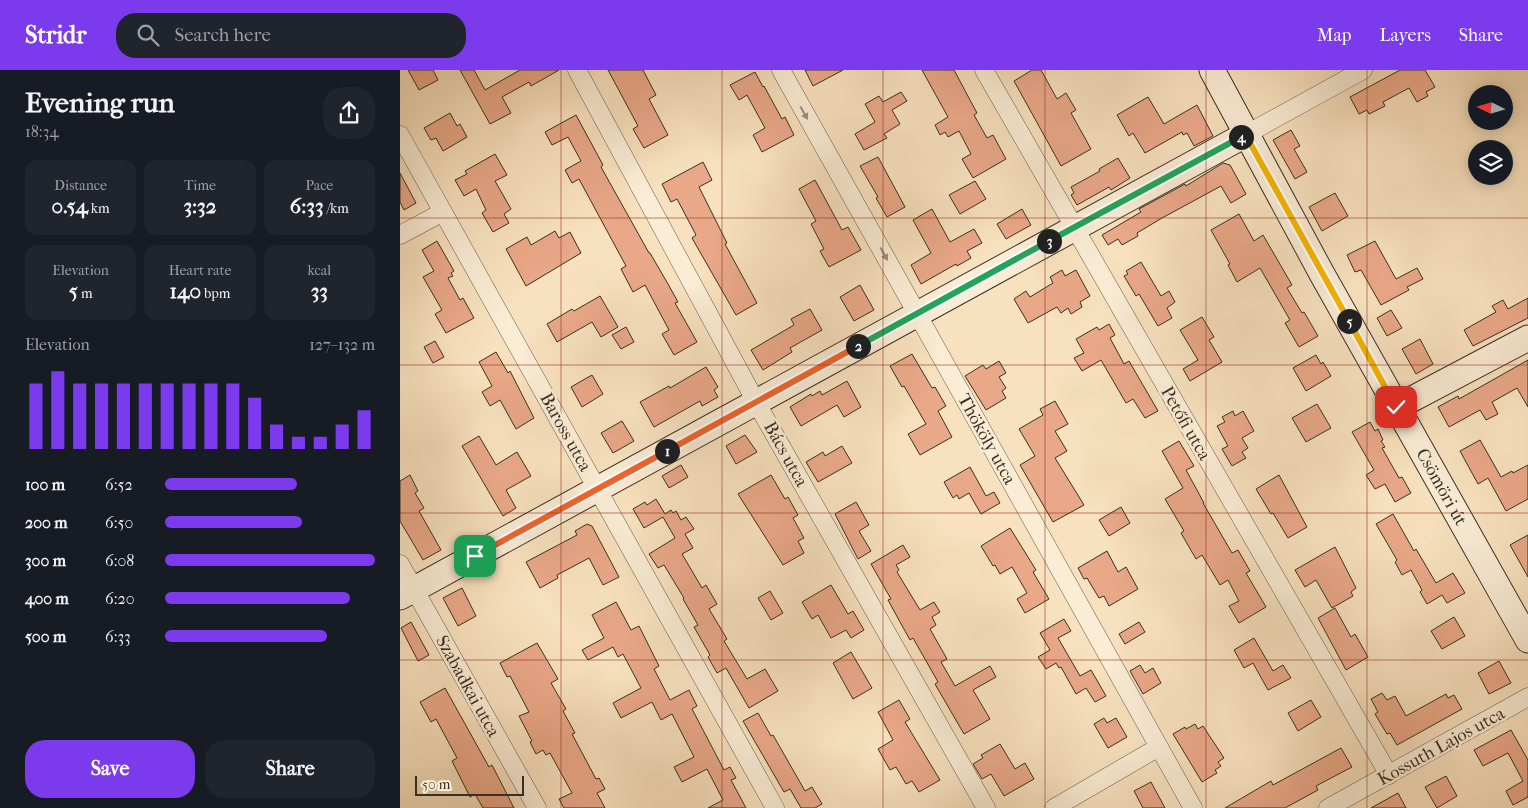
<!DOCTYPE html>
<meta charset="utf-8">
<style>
body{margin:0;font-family:"IM FELL French Canon",serif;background:#20242c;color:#f1f3f6;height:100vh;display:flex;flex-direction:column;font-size:19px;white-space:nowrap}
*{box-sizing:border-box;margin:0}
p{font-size:16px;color:#9ea1a6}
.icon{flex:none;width:28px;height:28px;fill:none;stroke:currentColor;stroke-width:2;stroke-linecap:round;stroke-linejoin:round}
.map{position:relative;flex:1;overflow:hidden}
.details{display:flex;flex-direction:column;background:#171b24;width:400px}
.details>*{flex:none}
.needle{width:32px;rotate:275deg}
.controls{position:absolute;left:1068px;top:15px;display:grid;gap:10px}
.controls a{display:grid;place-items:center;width:45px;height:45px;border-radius:50%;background:#171b24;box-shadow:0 2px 12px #0003;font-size:25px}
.scale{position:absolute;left:15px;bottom:12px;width:109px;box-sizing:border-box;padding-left:5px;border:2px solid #3a2f22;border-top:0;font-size:14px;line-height:18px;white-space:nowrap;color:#3a2f22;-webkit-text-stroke:4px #faecd5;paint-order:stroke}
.pin{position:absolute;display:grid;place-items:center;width:42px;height:42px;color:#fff;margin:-21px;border-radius:10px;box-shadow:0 2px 8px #0006}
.km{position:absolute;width:25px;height:25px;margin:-12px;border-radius:50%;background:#222;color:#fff;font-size:14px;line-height:25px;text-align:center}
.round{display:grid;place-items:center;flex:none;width:52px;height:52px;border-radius:20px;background:#20242c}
.head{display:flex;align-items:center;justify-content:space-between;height:85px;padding:0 25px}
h1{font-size:28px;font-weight:700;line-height:38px}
.figures{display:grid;grid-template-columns:repeat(3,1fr);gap:8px;height:85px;padding:5px 25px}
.figures div{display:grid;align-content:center;border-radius:12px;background:#20242c;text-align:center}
.figures b{font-size:21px;font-weight:700}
.figures small{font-size:14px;font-weight:400}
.figures p{font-size:14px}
.chart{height:140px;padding:10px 25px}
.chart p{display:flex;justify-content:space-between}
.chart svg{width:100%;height:90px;margin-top:5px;stroke:#7c3aed;stroke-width:6}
.cta{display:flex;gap:10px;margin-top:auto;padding:10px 25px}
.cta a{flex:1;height:58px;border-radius:20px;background:#7c3aed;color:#fff;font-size:20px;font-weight:700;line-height:58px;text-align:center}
.cta a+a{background:#20242c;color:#f1f3f6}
ul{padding:0 25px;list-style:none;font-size:16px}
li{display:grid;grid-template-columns:80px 60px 1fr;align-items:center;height:38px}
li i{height:12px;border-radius:6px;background:#7c3aed}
header{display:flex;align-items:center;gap:30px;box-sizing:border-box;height:70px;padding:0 25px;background:#7c3aed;color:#fff}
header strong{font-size:24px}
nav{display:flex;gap:28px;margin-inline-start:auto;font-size:18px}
.search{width:350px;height:45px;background:#20242c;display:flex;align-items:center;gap:12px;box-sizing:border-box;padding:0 18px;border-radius:20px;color:#9ea1a6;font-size:19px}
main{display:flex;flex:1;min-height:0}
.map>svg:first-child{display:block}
</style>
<header>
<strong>Stridr</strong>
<div class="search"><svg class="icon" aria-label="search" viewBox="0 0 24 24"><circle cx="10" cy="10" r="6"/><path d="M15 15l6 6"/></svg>Search here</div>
<nav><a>Map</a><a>Layers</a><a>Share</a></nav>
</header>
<main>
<section class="details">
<div class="head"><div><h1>Evening run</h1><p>18:34</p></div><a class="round"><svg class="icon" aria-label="share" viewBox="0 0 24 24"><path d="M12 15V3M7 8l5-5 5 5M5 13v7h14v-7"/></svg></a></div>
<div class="figures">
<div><p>Distance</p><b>0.54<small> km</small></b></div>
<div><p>Time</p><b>3:32</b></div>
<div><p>Pace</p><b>6:33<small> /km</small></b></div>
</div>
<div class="figures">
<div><p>Elevation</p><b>5<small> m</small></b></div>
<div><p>Heart rate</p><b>140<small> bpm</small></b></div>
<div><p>kcal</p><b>33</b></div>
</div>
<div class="chart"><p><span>Elevation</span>127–132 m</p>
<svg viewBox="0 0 160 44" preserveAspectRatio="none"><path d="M5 44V12M15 44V6M25 44V12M35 44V12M45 44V12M55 44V12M65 44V12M75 44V12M85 44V12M95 44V12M105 44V19M115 44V32M125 44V38M135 44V38M145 44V32M155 44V25"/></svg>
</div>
<ul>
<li><b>100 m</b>6:52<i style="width:63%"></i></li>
<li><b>200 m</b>6:50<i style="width:65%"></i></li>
<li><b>300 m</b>6:08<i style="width:100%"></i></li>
<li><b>400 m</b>6:20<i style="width:88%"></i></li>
<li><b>500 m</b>6:33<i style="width:77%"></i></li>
</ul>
<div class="cta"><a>Save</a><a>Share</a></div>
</section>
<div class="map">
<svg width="1128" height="738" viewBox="0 0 1128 738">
<rect width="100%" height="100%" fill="#f8e1be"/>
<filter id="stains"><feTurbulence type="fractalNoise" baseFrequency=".004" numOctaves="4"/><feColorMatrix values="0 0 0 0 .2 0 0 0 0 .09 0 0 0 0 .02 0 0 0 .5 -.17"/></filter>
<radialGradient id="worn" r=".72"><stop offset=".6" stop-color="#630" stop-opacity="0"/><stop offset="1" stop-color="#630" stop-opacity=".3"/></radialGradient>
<g fill="#e9a888" stroke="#3a2f22">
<polygon points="8,0 33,0 38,10 19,20"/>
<polygon points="60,0 74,0 85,20 120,0 159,0 131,16 129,12 102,27 111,43 90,54"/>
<polygon points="208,0 243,0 256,25 249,29 268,65 244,78 233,59 238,56"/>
<polygon points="405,0 443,0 413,16"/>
<polygon points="522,0 554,0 577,43 574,45 587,68 593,65 606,89 573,108 562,89 571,84 559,61 548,67 545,62 540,65 535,55 548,47"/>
<polygon points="632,0 641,0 657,29 666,23 676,40 671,43 691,79 661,96 614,11"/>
<polygon points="1000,0 1025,0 1035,17 1026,22 1028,26 1017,32 1009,18 983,32 985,36 969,44 967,40 959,44 950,27"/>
<polygon points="355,2 363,17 364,16 382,49 385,47 394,65 362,82 353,65 365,58 347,25 339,30 330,15"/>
<polygon points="501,22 507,31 492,40 500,54 484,64 487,68 464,80 455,64 475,52 465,34 479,26 483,32"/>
<polygon points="748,27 764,54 797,35 813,66 794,76 787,63 783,65 782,62 745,83 733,63 729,66 717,45"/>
<polygon points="50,43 57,56 60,54 67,67 43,81 36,68 31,70 24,58"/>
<polygon points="176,45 203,95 201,97 249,183 250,183 268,214 278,232 275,233 297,272 274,285 262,264 269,260 245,215 233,222 221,199 226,196 179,109 172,113 165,100 181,91 168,67 152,75 145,62"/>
<polygon points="891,60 900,76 894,79 907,102 895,109 873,70"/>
<polygon points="95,84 107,105 95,111 111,139 104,144 109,153 93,162 82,143 86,140 76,119 64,126 55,110 67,104 65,101"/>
<polygon points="478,87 505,137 487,147 476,128 478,127 460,96"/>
<polygon points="718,88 730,108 711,120 709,117 677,135 671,125 674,123 671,117 700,101 699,99"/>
<polygon points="303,92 312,110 299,117 327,173 325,174 357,233 336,245 292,168 296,165 277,129 271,132 262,114"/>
<polygon points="823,93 830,95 846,124 831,133 821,116 762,148 737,163 738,166 722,175 718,169 708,175 702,165 741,142 739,139 785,114 786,116"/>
<polygon points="0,103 16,133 4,140 0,132"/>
<polygon points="415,110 442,160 448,157 461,180 429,197 420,181 424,179 411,154 416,151 399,119"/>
<polygon points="575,111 586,129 560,144 549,125"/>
<polygon points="935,123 948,146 922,161 909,137"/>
<polygon points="532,139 550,172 574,159 582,173 567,181 571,188 557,196 556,194 521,214 511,195 531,183 513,150"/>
<polygon points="622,139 631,155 606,169 597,154"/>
<polygon points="839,144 854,171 863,165 892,215 887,218 902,243 904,242 918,266 899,277 885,253 890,250 860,198 837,212 828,195 830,194 811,160"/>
<polygon points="155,161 159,168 170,162 181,183 126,216 106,179 127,167 131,175"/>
<polygon points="37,171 54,201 51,203 53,206 48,208 60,230 63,228 74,248 46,263 35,244 42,240 23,207 34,201 22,180"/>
<polygon points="975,171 996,209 1017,198 1023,209 1007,217 1009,220 981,235 961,200 955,202 947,185"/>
<polygon points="741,192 761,226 769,221 775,232 767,238 772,248 758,256 739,224 736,226 724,206 728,204 726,201"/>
<polygon points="662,200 665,206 676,200 690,226 680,232 682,237 671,244 668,238 661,243 657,237 628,253 614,229 626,221 630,227 653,213 650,207"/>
<polygon points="460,215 474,240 454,251 440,227"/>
<polygon points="200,226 218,257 201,267 192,252 157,272 147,254 172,239 174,241"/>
<polygon points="1128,228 1128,248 1073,276 1064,260 1096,242 1092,236 1103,230 1108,239"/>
<polygon points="410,239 422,260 390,278 392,282 363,300 351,280 394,255 391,249"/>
<polygon points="991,240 1002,258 987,266 977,248"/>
<polygon points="802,247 814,267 809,270 822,292 790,311 783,299 798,290 780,260"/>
<polygon points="709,254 715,265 710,268 724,294 729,291 758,341 745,348 733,329 726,333 701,290 682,301 674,288 684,283 676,269 697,257 699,260"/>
<polygon points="226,257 234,272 221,279 212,265"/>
<polygon points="1020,269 1033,294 1016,304 1002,279"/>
<polygon points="35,271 44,287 33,293 24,277"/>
<polygon points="96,282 108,303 110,301 134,348 116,359 100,330 90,336 82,322 92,316 79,292"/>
<polygon points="512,284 532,318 535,317 546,336 538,341 552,367 520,385 508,364 526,354 504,316 502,317 490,296"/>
<polygon points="916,285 921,294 923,292 931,306 906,321 893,298"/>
<polygon points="1128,290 1128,337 1117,318 1092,332 1098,344 1086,350 1080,340 1049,357 1038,337 1058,326 1059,329"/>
<polygon points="599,291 606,303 599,307 606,318 602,321 606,328 586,340 565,306 583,295 586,299"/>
<polygon points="306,297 318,317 314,320 318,327 302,336 300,331 254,357 240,332 269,316 270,318"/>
<polygon points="192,305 203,324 182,337 171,317"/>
<polygon points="447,311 461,337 444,347 437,335 401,356 390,337 411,324 412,326 420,321 422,325"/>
<polygon points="655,331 668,354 655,361 667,381 655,388 684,435 653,452 620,395 635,386 619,359 643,345 640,339"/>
<polygon points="917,334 931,358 906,372 892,348"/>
<polygon points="833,341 835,346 843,341 854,361 842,368 848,378 842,382 846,388 832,396 822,379 828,376 817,356 825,352 822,347"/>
<polygon points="222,351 234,371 213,383 201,363"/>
<polygon points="970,352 975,361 978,359 983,370 981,371 985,377 982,378 999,408 1002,407 1011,423 995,432 985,414 975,419 966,405 974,400 952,362"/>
<polygon points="345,365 357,382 336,394 326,376"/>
<polygon points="79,366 96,395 117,382 131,406 106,420 116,438 103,446 62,376"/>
<polygon points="1080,370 1101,407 1112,401 1113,403 1128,395 1128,429 1106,441 1088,408 1078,414 1060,381"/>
<polygon points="779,371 794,396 786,400 804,433 803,433 832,483 838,480 850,501 846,503 866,537 839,553 829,536 839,531 828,510 820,515 802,485 796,489 781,463 784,461 765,429 783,418 762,381"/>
<polygon points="442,376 452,393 418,412 406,392 423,382 425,386"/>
<polygon points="281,395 288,407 269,418 262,406"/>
<polygon points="570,397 586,426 594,422 600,433 581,444 569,423 559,429 557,425 553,428 544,412"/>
<polygon points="10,405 18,421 15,423 24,438 19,441 41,480 23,490 0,451 0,411"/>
<polygon points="371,405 385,429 388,427 398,445 393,448 404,468 398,471 404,483 383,495 338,424"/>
<polygon points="879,405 907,457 888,468 873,443 871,444 856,419"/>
<polygon points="256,429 265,444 271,440 273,443 276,441 281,450 286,447 294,459 285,464 293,478 282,484 302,518 306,515 317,534 309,539 327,569 324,571 347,609 365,599 378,621 349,638 326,598 317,603 308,587 310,585 294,557 298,555 283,529 284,528 264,495 258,498 249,484 275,468 263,447 244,458 233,439 245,432 247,435"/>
<polygon points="456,432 469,455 459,461 471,481 458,489 435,444"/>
<polygon points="721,437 730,453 709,466 699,450"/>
<polygon points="993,444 1014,481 1016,479 1036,513 1053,503 1065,523 1047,533 1042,525 1027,534 1020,522 1022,520 1011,500 1002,505 995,492 997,490 976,454"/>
<polygon points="187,454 192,456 219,507 203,515 189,488 157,505 158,508 140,518 126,492 177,465 175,461"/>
<polygon points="610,458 636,500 633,502 649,529 625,543 617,529 627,523 612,497 600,504 595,495 593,496 581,476"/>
<polygon points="1128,465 1128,507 1110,475"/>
<polygon points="503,475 510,487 496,495 499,500 497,502 520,540 534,532 540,542 532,547 536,555 530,559 547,589 541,592 555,616 590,596 596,607 573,620 590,649 564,664 535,614 538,612 513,568 510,570 500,552 488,530 491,529 471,494"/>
<polygon points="935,477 956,518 951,522 953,526 932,538 916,510 905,517 895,500"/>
<polygon points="707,481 718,502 726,497 738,519 709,536 704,526 699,528 687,508 684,509 678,498"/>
<polygon points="431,515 448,544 453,541 464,560 451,568 446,560 431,568 418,545 412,549 402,532"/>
<polygon points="62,518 76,546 58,556 43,528"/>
<polygon points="370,521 383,543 371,550 358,528"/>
<polygon points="216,532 231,560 239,556 259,596 254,599 270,630 289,620 297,636 292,639 324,700 330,697 336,708 331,710 346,738 308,738 323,730 307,699 282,712 274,697 294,687 272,644 261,650 252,632 221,648 213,633 241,618 223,584 218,587 213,577 188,590 182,580 204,568 192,545"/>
<polygon points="935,538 951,567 955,564 968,587 946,600 918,548"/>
<polygon points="1054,547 1065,566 1042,579 1031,561"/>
<polygon points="664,549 671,561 658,568 680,606 691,600 706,626 695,632 686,618 676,624 661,597 659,598 656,593 646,599 638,587 650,580 640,563"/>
<polygon points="11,552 29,585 18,591 1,558"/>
<polygon points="739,552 745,562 725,574 719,564"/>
<polygon points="854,568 873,601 883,595 891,608 868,620 853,593 844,598 834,580"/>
<polygon points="137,573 158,609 151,613 166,639 163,641 175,663 172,664 196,709 199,708 205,719 197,723 205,738 164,738 159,729 172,723 150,683 146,685 143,680 136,684 130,672 132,671 119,646 129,642 110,606 107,607 100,593"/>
<polygon points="451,582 472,618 453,629 433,593"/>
<polygon points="1099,591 1111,613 1089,624 1078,603"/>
<polygon points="740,595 745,603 753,598 761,613 743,624 730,601"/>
<polygon points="45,618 89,697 92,695 114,738 83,738 75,724 70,727 52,691 57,688 36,649 31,652 20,632"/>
<polygon points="982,623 987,630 995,626 1006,646 1046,624 1048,628 1054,625 1062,639 997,675 990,663 987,664 975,644 978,642 971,629"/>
<polygon points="499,630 510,649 505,652 540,710 519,722 512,711 506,714 496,697 490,700 478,679 493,670 478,642"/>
<polygon points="911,630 921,647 898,661 888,643"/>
<polygon points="358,643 371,666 373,665 405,721 412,717 422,734 415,738 401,738 390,719 384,722 343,651"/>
<polygon points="704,648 707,653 716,648 727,667 708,678 694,654"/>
<polygon points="795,654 798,659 803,656 824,688 818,692 821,696 815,700 817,703 802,712 773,664 785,657 786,659"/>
<polygon points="1111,660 1128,690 1128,727 1113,735 1106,721 1123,711 1108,683 1083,696 1074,680"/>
<polygon points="600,674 615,699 625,693 634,709 604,726 591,704 582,709 573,694 583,688 581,685"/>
<polygon points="941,678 952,697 916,716 918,720 885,738 825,738 871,711 873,715"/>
<polygon points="1046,706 1057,726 1037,738 1025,717"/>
<polygon points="751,712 765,738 743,738 734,721"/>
<polygon points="998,723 1006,738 971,738"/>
</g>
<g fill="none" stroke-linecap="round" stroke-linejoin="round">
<g stroke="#6a5c49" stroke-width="19">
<g id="street">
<polyline points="177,0 356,332 586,738"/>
<polyline points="381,0 793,738"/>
<polyline points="584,0 989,705"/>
<polyline points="0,65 375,738"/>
<polyline points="845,65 963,0"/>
<polyline points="0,165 43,142"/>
<polyline points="0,494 137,738"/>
<polyline points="654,738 759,677"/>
<polyline points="928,738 1128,627"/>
</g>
</g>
<g stroke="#3a2f22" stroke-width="27">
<g id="secondary">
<path id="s1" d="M812,0L922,204L1128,570"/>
<polyline points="997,337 1128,268"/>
<polyline points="0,527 845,65"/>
</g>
</g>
<use href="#street" stroke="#faecd5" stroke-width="18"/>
<use href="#secondary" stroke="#faecd5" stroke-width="25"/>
</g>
<defs><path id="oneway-solid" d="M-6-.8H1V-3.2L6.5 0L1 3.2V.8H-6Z" transform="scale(1.25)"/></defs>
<g fill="#9a8e7c">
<use href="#oneway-solid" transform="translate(404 43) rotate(61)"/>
<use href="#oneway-solid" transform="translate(484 184) rotate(61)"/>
</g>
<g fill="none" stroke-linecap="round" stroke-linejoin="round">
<g stroke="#fff" stroke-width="10">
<polyline id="split-1" points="75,486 267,381"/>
</g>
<g stroke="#fff" stroke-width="10">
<polyline id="split-2" points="267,381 458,276"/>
</g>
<g stroke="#fff" stroke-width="10">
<polyline id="split-3" points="458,276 649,171"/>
</g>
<g stroke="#fff" stroke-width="10">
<polyline id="split-4" points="649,171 841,67"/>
</g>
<g stroke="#fff" stroke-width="10">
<polyline id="split-5" points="841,67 845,64 949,251"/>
</g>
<g stroke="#fff" stroke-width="10">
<polyline id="split-6" points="949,251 996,337"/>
</g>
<use href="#split-1" stroke="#f0652b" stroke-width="6"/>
<use href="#split-2" stroke="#f0652b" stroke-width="6"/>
<use href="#split-3" stroke="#22a559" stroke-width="6"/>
<use href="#split-4" stroke="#22a559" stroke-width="6"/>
<use href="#split-5" stroke="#f5b400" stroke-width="6"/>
<use href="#split-6" stroke="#f5b400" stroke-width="6"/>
</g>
<path fill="none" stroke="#8f2418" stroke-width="1" stroke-opacity="0.55" d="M161,0V738M322,0V738M483,0V738M645,0V738M806,0V738M967,0V738M0,148H1128M0,295H1128M0,443H1128M0,590H1128"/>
<g text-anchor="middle" stroke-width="5" stroke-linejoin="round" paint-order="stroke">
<g font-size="18" fill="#3a2f22" stroke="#faecd5">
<text transform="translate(786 353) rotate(60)" y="6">Petőfi utca</text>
<text transform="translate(166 362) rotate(61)" y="6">Baross utca</text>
<text transform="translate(587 369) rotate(61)" y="6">Thököly utca</text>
<text transform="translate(386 384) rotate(61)" y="6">Bács utca</text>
<text dy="6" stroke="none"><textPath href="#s1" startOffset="476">Csömöri út</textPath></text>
<text transform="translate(68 616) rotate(61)" y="6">Szabadkai utca</text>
<text transform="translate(1041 676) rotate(-29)" y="6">Kossuth Lajos utca</text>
</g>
</g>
<rect width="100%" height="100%" filter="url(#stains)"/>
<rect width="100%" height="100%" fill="url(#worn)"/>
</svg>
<div class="controls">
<a><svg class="needle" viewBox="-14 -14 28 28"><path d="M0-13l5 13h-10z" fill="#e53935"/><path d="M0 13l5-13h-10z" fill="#9ea1a6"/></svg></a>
<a><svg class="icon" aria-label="layers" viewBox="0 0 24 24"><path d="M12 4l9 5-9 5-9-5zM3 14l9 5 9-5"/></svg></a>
</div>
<div class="scale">50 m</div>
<div class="pin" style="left:75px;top:486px;background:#1e9e55"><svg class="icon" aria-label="arrive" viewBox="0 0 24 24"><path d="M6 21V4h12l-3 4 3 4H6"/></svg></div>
<div class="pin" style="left:996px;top:337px;background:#d93025"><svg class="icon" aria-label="check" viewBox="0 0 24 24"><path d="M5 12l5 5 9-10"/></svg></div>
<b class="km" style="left:267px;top:381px">1</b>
<b class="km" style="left:458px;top:276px">2</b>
<b class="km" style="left:649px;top:171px">3</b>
<b class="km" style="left:841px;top:67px">4</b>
<b class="km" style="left:949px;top:251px">5</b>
</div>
</main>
